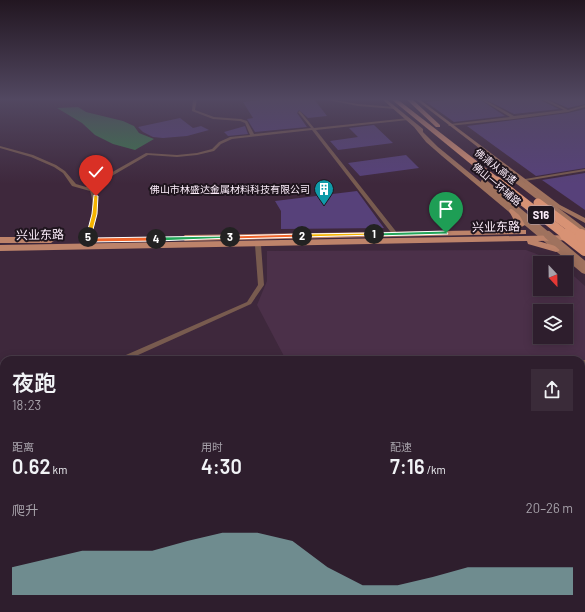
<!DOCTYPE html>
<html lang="zh">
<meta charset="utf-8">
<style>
body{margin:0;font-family:Barlow,"Noto Sans SC",sans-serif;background:#3a2b39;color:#f1f3f6;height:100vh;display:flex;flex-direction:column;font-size:15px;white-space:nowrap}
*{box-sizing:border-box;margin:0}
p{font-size:13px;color:#a7a2aa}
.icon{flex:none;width:22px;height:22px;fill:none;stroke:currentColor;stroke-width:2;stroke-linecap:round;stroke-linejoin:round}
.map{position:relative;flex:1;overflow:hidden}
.sheet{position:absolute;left:0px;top:356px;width:585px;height:256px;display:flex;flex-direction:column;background:#2e1e2d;border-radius:12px 12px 0 0;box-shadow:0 2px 10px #0003,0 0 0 1px #493c49}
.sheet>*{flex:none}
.needle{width:26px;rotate:158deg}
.tools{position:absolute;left:533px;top:256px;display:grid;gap:8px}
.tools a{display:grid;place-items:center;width:40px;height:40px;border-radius:0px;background:#2e1e2d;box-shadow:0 2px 10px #0003,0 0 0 1px #493c49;font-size:20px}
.pin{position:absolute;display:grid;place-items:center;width:34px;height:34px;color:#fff;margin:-41px -17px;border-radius:50% 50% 50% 0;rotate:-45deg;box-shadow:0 0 4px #0007}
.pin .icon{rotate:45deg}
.km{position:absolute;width:20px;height:20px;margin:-10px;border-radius:50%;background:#222;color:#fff;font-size:11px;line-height:20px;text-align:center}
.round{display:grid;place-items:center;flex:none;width:42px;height:42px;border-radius:0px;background:#3a2b39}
.head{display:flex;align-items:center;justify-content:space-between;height:68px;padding:0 12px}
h1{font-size:22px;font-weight:600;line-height:30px}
.figures{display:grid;grid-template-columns:repeat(3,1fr);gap:6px;height:68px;padding:4px 12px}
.figures div{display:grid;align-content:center}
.figures b{font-size:20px;font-weight:600}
.figures small{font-size:11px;font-weight:400}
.figures p{font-size:11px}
.chart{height:112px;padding:8px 12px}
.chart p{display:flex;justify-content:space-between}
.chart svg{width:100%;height:72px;margin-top:4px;fill:#8bbbb9;opacity:.7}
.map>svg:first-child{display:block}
</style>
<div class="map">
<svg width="585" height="612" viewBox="0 0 585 612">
<rect width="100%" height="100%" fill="#3e283c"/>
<path fill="#4b3049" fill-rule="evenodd" d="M526,250L560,263H540V289H566V269L585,286V508L581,509V360H286L257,305L267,281V251ZM540,311H566V337H540Z"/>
<g fill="#3c784c">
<polygon points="78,107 86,112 123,121 134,126 139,133 154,139 135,150 113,144 95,135 82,123 57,108"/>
<polygon points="4,604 4,608 381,608 382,612 0,612 0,607"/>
</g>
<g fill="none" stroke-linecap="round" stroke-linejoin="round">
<polyline stroke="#4e5966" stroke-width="2" points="0,420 4,418"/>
</g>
<g fill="#57417a">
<polygon points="270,99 314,99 327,116 308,118 299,110 297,113 307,127 255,132 247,119 253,118 243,102"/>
<polygon points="457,99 479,99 505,116 454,122 426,102"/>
<polygon points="485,99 542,99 542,101 559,109 514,114"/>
<polygon points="548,99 585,99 585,104 568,108"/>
<polygon points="585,109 585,168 536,176 467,126 568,113"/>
<polygon points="180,118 193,128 201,126 209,130 187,136 163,138 153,137 143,132 138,127"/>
<polygon points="374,125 393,143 338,150 330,141 358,137 349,128"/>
<polygon points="245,126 248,134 228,136 224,132"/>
<polygon points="406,155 419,168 360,176 348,163"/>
<polygon points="585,173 585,210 542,180"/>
<polygon points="357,191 384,228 281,229 281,211 275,201"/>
</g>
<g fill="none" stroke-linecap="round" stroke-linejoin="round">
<g fill="#785b4f" fill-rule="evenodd">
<path d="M193,99H197L195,110L214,117L241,119L247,121L254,134L311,128L298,112L300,111L314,128L409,118L410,119L408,120L316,130L398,234L397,235H393L312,130L232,139L221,144L214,151L197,155L177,157L148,155L91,188L94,189C102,206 94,223 91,240L88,242L85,240C89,224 96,207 90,191L72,186L63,173L54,167L31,157L0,148V146L33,155L56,165L65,171L76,184L86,187L146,153L177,155L197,153L212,149L219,142L230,137L250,135L245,123L240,121L213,119L192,111Z"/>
<polygon points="323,99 328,99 358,104 395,107 397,108 395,109 358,106"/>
<polygon points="480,99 483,99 514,116 564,110 543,100 543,99 546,99 568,110 585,105 585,107 568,112 514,119 449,126 448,125 450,124 510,117"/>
<polygon points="585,169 585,171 525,181 523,180 525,179"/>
<polygon points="258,243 261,245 264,285 251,304 127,360 118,360 119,358 247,302 258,285 255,245"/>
<rect x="581" y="360" width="4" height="6"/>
<polygon points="4,445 4,453 0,455 0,447"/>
<polygon points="585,509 585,517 581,518 581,510"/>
<polygon points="438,608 448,608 450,612 440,612"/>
</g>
<g fill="#9f725e" fill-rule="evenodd">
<polygon points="382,99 386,99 423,129 423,132 438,147 585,267 585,274 582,273 442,156 426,142 414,127"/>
<polygon points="415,99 419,99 560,205 585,218 585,223 556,207"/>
</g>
<g fill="#bd836a" fill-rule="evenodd">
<polygon points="510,209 516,209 525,225 516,230 526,230 526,234 185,241 181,238 185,235 504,230 516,224 509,211"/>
<polygon points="574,235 578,238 577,240 538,241 559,247 560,249 559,251 556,252 528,244 527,241 0,251 0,245"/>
<polygon points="0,237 51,237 55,240 51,243 0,243"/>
</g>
<g fill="#d89274" fill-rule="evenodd">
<polygon points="391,99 397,99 500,179 500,183 494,183"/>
<polygon points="406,99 412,99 440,125 440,127 436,127"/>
</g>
<g stroke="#9f725e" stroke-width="6">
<polyline points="514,178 585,232"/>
<polyline points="484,182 549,236"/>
</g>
<polyline stroke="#9f725e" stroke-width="8" points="548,235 585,266"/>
<g stroke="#d89274" stroke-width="9">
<polyline points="497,181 567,236"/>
<polyline points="538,203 582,236"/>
</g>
<g stroke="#d89274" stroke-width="12">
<polyline points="566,235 585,250"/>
<polyline points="581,235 585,238"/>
</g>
</g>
<linearGradient id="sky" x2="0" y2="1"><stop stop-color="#221621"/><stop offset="0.54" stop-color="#524861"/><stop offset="1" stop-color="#524861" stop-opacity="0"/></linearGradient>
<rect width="585" height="184" fill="url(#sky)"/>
<polygon fill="#22a559" stroke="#fff" points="446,231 448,234 374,236 372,234 374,233"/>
<polygon fill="#f5b400" stroke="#fff" points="374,233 376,235 302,237 300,236 302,234"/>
<polygon fill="#f0652b" stroke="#fff" points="302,234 304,237 230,239 227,237 230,236"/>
<polygon fill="#22a559" stroke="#fff" points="230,236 231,238 156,241 153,239 156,237"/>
<polygon fill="#f0652b" stroke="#fff" points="86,236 90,236 91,238 156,237 159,239 156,241 88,242 85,240"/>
<polygon fill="#f5b400" stroke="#fff" points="94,195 98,196 97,214 91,237 88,239 86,237 92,214"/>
<defs>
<g id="building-pin" transform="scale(1)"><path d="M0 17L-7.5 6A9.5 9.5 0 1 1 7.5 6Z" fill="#0f9aa8" stroke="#1f151e"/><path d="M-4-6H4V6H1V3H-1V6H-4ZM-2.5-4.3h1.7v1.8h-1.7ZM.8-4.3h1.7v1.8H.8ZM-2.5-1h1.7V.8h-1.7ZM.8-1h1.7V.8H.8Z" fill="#fff"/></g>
</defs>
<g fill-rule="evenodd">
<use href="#building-pin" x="324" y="189"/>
</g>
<g text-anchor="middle" stroke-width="4" stroke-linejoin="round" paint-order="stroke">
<g font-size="10" fill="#fcedfa" stroke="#1f151e">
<text transform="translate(496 166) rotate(38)" y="4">佛清从高速</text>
<text transform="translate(497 184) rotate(40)" y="4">佛山一环辅路</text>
</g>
<g font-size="10" fill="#fcedfa" stroke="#1f151e" text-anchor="end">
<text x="310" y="193">佛山市林盛达金属材料科技有限公司</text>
</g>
<rect fill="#1f151e" stroke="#baacb8" stroke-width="1" x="528" y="206" width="26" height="18" rx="3"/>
<g font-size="11" font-weight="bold" fill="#fcedfa">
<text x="541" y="219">S16</text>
</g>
<g font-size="12" fill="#fcedfa" stroke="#1f151e">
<text transform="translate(496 227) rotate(-1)" y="4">兴业东路</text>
<text transform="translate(40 235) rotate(-1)" y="4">兴业东路</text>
</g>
</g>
</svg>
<div class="tools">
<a><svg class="needle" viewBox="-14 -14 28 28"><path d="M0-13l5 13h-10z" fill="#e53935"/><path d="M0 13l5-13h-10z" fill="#a7a2aa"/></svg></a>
<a><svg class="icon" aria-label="layers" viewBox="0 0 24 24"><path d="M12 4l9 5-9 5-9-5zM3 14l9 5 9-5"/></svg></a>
</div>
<div class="pin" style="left:446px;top:233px;background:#1e9e55"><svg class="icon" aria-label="arrive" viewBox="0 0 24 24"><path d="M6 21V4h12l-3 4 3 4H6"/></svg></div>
<div class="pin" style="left:96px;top:196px;background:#d93025"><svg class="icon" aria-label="check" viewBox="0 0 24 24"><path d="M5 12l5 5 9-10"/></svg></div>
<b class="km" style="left:374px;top:234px">1</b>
<b class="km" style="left:302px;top:236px">2</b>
<b class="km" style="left:230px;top:237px">3</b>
<b class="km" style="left:156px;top:239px">4</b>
<b class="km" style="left:88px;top:237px">5</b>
<section class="sheet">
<div class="head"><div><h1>夜跑</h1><p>18:23</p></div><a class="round"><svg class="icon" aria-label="share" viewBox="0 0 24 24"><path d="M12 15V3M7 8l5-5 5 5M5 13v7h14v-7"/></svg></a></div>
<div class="figures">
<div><p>距离</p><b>0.62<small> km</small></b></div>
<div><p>用时</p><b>4:30</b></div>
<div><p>配速</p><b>7:16<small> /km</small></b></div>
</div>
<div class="chart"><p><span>爬升</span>20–26 m</p>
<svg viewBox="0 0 160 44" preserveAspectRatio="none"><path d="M0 44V27L10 22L20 17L30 17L40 17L50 11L60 6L70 6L80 11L90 27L100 38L110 38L120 33L130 27L140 27L150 27L160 27V44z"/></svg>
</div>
</section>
</div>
